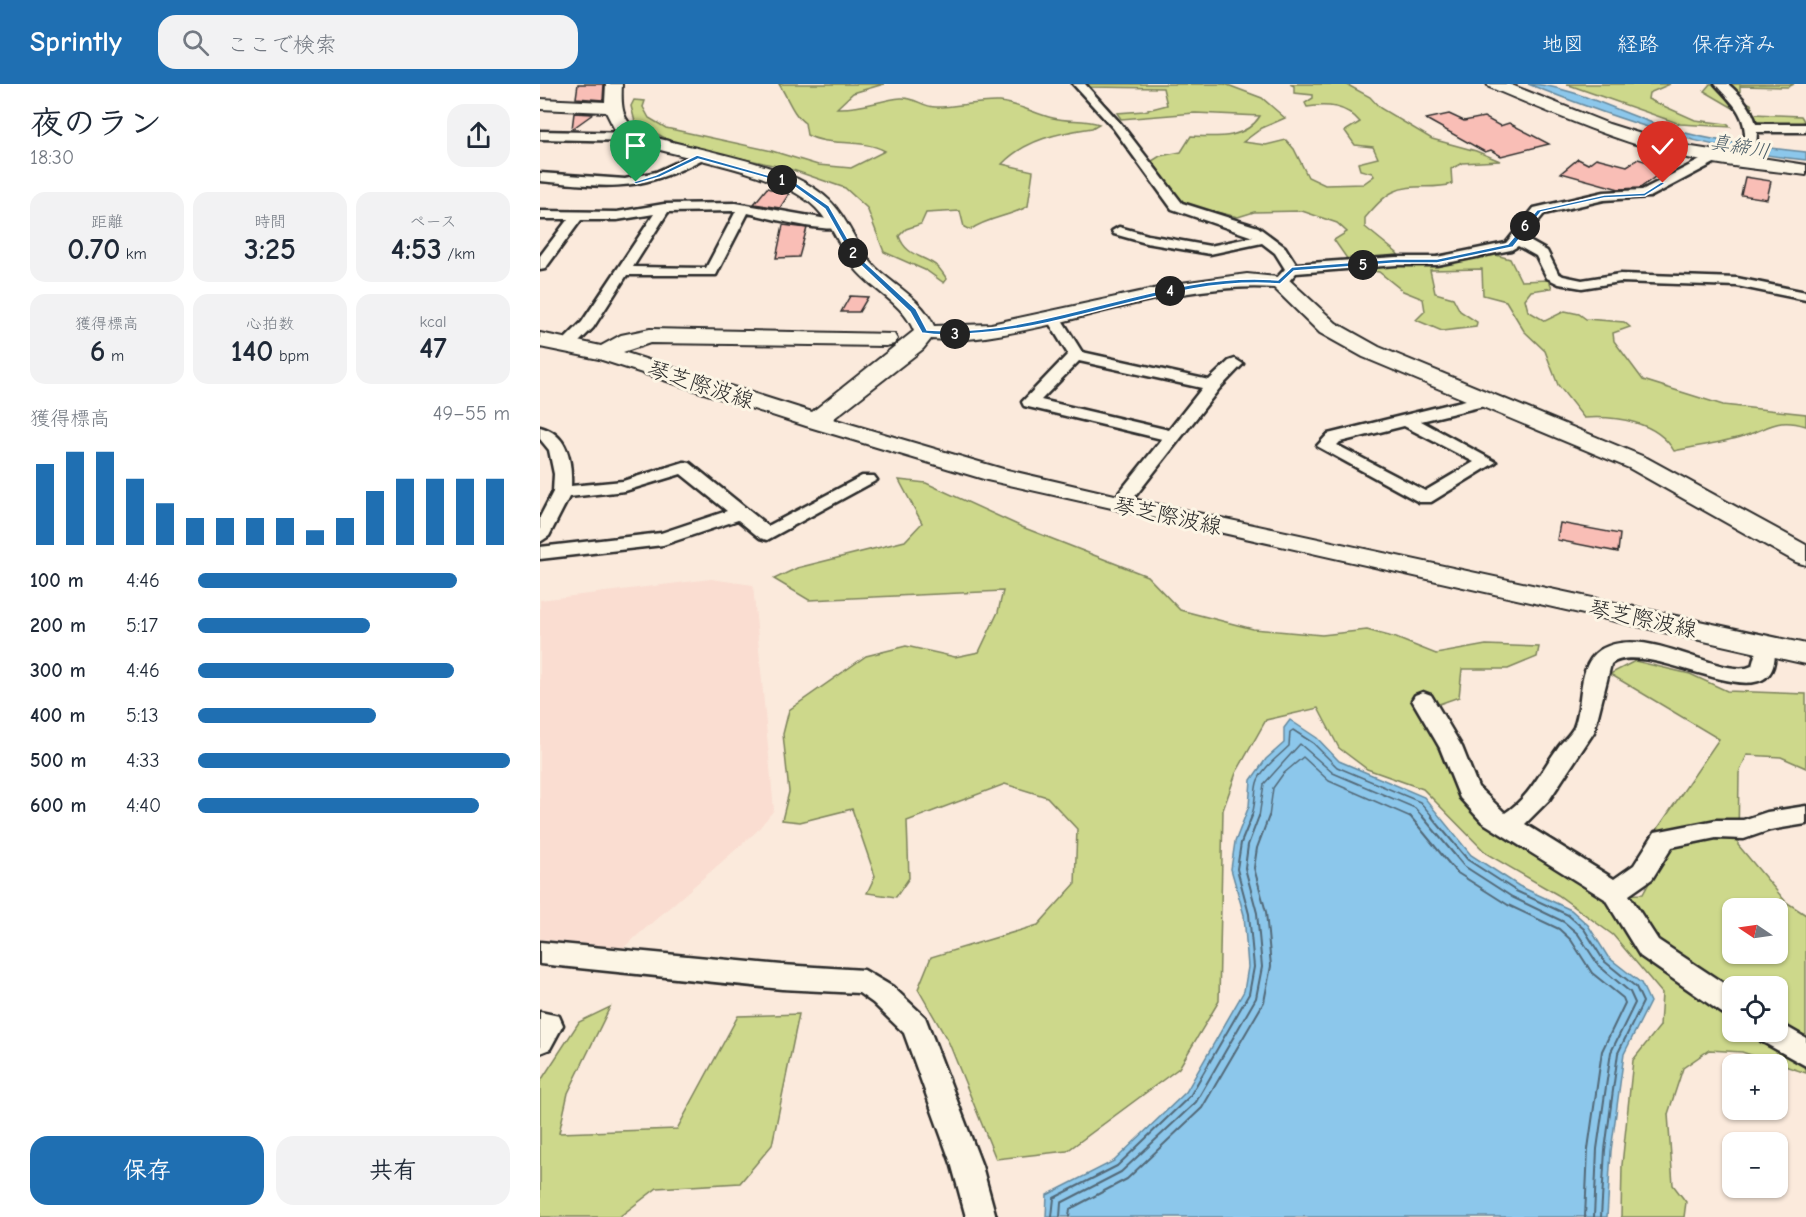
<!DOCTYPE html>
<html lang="ja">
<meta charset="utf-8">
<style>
body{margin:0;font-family:"Comic Neue","Klee One",sans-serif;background:#f2f2f3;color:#1f2937;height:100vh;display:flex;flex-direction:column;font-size:22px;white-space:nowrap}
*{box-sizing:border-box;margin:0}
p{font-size:20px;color:#747a83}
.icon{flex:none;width:33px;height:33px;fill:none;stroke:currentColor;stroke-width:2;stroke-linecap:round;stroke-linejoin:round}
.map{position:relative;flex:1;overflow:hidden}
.drawer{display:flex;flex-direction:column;background:#fff;width:540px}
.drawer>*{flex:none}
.needle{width:39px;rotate:283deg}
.controls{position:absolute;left:1182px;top:814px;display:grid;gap:12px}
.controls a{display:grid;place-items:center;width:66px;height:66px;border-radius:12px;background:#fff;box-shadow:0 2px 4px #0004;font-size:30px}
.pin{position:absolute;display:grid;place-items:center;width:51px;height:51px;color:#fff;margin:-62px -26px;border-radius:50% 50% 50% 0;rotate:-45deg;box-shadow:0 0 6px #0007}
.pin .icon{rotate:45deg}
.km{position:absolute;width:30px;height:30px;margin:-15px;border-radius:50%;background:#222;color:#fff;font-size:16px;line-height:30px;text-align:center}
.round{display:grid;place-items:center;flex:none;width:63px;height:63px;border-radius:18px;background:#f2f2f3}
.summary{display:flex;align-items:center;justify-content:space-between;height:102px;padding:0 30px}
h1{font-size:33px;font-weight:600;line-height:45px}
.metrics{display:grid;grid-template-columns:repeat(3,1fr);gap:9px;height:102px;padding:6px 30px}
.metrics div{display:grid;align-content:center;border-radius:15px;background:#f2f2f3;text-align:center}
.metrics b{font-size:30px;font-weight:600}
.metrics small{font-size:16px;font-weight:400}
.metrics p{font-size:16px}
.chart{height:168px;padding:12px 30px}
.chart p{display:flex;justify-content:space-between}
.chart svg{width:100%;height:108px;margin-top:6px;stroke:#1f6fb2;stroke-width:6}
.button{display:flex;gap:12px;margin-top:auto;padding:12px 30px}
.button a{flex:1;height:69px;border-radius:18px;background:#1f6fb2;color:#fff;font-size:24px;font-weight:600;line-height:69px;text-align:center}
.button a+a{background:#f2f2f3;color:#1f2937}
ul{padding:0 30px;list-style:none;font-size:20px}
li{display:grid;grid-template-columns:96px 72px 1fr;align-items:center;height:45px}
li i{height:15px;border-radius:8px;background:#1f6fb2}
header{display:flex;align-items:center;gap:36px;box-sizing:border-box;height:84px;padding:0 30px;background:#1f6fb2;color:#fff}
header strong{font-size:28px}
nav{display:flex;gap:33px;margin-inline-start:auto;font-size:21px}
.search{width:420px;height:54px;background:#f2f2f3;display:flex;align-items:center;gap:15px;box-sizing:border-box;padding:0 21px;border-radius:18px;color:#747a83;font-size:22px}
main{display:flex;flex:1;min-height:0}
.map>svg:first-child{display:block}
</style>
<header>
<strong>Sprintly</strong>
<div class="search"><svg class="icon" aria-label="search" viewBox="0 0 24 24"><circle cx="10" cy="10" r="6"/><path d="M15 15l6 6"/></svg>ここで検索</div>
<nav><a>地図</a><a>経路</a><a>保存済み</a></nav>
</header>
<main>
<section class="drawer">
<div class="summary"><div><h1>夜のラン</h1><p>18:30</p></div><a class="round"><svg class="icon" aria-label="share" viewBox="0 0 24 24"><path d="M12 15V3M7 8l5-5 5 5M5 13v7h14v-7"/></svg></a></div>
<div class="metrics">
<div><p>距離</p><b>0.70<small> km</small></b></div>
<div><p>時間</p><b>3:25</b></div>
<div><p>ペース</p><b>4:53<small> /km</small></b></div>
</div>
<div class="metrics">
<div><p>獲得標高</p><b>6<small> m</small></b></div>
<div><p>心拍数</p><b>140<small> bpm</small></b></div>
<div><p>kcal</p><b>47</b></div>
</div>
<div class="chart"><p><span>獲得標高</span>49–55 m</p>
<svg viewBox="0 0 160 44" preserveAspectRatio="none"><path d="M5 44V11M15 44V6M25 44V6M35 44V17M45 44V27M55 44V33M65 44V33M75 44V33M85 44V33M95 44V38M105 44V33M115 44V22M125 44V17M135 44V17M145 44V17M155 44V17"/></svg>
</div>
<ul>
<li><b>100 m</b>4:46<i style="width:83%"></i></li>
<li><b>200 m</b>5:17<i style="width:55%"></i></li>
<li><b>300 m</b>4:46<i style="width:82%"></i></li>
<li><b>400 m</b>5:13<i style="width:57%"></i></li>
<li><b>500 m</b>4:33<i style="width:100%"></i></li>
<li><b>600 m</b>4:40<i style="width:90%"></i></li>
</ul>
<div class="button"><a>保存</a><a>共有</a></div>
</section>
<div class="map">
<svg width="1266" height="1133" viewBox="0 0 1266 1133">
<rect width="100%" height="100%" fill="#fbeadc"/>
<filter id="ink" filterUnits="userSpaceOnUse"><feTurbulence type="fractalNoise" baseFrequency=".0167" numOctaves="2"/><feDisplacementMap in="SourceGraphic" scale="12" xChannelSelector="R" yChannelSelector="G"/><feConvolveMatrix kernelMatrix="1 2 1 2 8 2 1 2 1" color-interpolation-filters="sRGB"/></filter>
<g filter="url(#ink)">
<polygon fill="#faddd1" points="171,495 213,501 234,726 216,748 83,864 0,855 0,516"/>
<g fill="#cdd88b" stroke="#7c825b" stroke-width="1.5" fill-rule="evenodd">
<path d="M239,0H344L313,9L297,24C323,25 339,16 361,14C375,13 382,23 396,23C417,23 439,17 460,18C479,20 495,30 513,34C528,38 544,35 559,40L552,44C519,49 486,55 462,80L493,87L488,122C470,133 448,133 430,146L424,143L420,127L386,129L381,140L366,145L359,152C366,173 384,171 398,183C401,186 404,191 407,195L404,199L387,187L344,168L327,124L305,104L247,84L138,61L95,38L91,22L94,16L105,17L103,23L109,34L126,44L232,67L278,81L311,84L345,67C321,54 289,63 267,51L265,39C253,31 248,14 239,0Z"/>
<path d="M547,0H685L722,14L745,34L722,44L703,58L726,61L746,56L754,65L768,93L785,101L823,100L834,92L832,89L820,86L818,79L838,74L833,63L815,61L805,47L820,38C806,21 787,20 767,23L765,19L773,14V11L754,9V2L750,0H806L830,13L840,24L892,55L936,67L960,77L922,79L911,85L912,100C893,106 871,99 853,108C842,113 833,125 825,134V143L857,169L864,180L908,179L956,171L970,175L981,197L1009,196L1012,204L991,207L985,215L988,227L1005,237L1025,227L1039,230L1046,235L1084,238L1090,243L1073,249L1074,257L1103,296L1183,321L1266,330V342C1237,333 1230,344 1204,352C1181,359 1157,362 1134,367C1117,337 1076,332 1044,334L1018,301L1005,267L984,247L966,217L943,211L942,185L890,186L895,209L913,214L920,227L937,238L936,243L902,247L876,236L885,227L883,215L863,207L839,188L819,185L808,176L794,156L807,148L797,139L762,127L714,128L698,133L651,122L639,115L612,77L620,72L641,68L651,52C676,53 705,56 720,32L655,29L581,35L577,29L604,27L627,21L623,4L549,3Z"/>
<polygon points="1026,0 1130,0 1109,9 1108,15 1155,36 1187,40 1190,43 1140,40"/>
<polygon points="1170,0 1254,0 1248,3 1200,2 1200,15 1211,20 1214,30 1261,32 1266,40 1201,37 1200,28 1164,7"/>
<path d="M359,396L386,399L482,443L607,492L640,526L713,545L782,551L827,546L856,554L896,570L946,561L999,563L997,573L968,585H922L919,613L882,626L913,700L961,749L1061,811L1103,810L1121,777L1114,750L1179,655L1070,590L1095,577L1150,590L1187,607L1266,610V684L1241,673L1207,671L1199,689L1198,761L1246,818L1266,831V989L1202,968L1169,966L1143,984L1128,1030L1133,1101L1146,1118L1144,1133H1081L1082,1081L1093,976L1120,942L1122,909L1073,851L1018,811L947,770L883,705L827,685L799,664L778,624L726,636L696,689L683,726L679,917L639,984L527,1067L456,1075L409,959L378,905L391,873L498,841L535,800L537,745L507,713L465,700L367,737L369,794L356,813L327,809L335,792L312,725L260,738L242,736L249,708L243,650L249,626L326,572L366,562L415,573L439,568L458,528L463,507L269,516L234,495L257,484L365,457L382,439ZM1192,825H1238V870H1192ZM1192,903H1238V948H1192Z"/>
<polygon points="70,923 28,1009 19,1049 137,1045 198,932 259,930 232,1061 200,1099 117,1104 79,1133 0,1133 0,998 39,938"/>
</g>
<g fill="#8cc7eb" stroke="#65899e" stroke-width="1.5">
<path d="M988,0C1029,0 1088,33 1131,45C1175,58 1220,63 1266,68V76C1168,67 1079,36 988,0Z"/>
<polygon points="750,636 777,654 799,677 884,713 931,771 979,802 1031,826 1048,841 1068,873 1101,899 1110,918 1084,970 1071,1067 1067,1133 506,1133 507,1111 574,1077 646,1008 704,907 708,883 704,831 691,785 695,758 709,722 711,696 726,675 744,659 744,644"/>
</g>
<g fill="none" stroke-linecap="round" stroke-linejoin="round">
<g stroke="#526978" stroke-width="1.5">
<path d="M711,733C716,722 714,711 717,699C721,685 739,672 749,662L750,648L753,646L773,659L797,683L880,718L893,733"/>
<polyline points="719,733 724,700 760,660 793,689 875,724 883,733"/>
<polyline points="729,733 733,704 743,690 763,673 789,697 871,733"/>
</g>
<g stroke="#526978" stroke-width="2">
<polyline points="870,732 916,788 968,821 1019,845 1031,856 1052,889 1083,914 1085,919 1062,967 1048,1065 1045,1133"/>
<polyline points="882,732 924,782 972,813 1024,838 1038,850 1059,882 1090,908 1095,919 1071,968 1057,1065 1054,1133"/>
<polyline points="891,732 928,776 976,807 1028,831 1044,845 1064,877 1096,903 1103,918 1078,969 1065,1066 1061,1133"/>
<polyline points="512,1133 514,1114 577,1082 650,1012 709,910 714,883 709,830 697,785 701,759 712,732"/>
<polyline points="520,1133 521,1119 581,1088 656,1018 716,914 722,883 717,829 705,784 708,761 719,732"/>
<polyline points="529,1133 530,1125 587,1095 662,1024 724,918 731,882 726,828 714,784 717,764 729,732"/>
</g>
</g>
<g fill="#f9beb6" stroke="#2b2b2b" stroke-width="1.5">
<polygon points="38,0 64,0 63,16 36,14"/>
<polygon points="34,29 53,30 32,45"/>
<polygon points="909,30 924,37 944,33 960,42 969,39 1009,60 961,72 951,66 945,68 886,35"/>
<polygon points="1056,74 1087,82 1098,75 1127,84 1100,104 1079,105 1021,89 1038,75 1048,80"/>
<polygon points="1205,93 1231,97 1227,115 1201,111"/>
<polygon points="227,104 249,110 240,124 214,120"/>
<polygon points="243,141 267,144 259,173 236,174"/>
<polygon points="310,212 328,213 319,228 301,228"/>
<polygon points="1020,439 1080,450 1078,468 1017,456"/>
</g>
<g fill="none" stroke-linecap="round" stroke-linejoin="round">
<g stroke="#2b2b2b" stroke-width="5">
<g id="street">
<polygon points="533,0 545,0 581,40 642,119 718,143 745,163 756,180 856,173 897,173 966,159 994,124 1064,108 1102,106 1170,71 1178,71 1178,77 1110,113 1064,116 1004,130 984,154 1007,167 1018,189 1023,192 1042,196 1080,190 1197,194 1266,208 1266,216 1197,202 1080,198 1042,204 1019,200 1007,194 996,172 978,162 971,166 897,181 856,181 756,189 747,199 737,199 735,196 745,185 735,169 722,159 670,170 606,159 574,150 572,147 579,143 608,151 670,162 713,153 632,125 573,44"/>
<path d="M1175,0H1188C1201,11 1212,24 1216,40H1266V48H1217L1215,79L1213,82H1205C1202,74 1204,66 1205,58C1207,30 1192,19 1175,0Z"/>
<polygon points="0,47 94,49 100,53 94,57 0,55"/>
<path d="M157,69L163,73L161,76C98,109 68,103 0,97V89L85,95L116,88Z"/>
<path d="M196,119L298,137L305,141C294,152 226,133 208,129L176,191H87L53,244L33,264H21L19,261L42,238L114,130L77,136H41L5,185L0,186V172L28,135H0V127L77,128L124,120ZM196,127L166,184L93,183L128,128Z"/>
<path d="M514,229L519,231L542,268L669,296L689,277L695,275L703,280L679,305L586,424L579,426L570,420L622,355L484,322L482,318L528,270L506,234ZM539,277L662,304L629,346L501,316Z"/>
<path d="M946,311L952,312L954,316L952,320L881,337L956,378L891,418H879L777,362L788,350ZM864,342L934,378L885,407L797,361L800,358Z"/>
<path d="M0,343C28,350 32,377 31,402L83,397L144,378L150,379L228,442L322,392H334L337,396L227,456L220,454L198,436L123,461L0,475V463L121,449L187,427L141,390L85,407L29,413L9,452L0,458V433L13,408L14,390L9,366L0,355Z"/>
<path d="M1226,554L1233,556C1238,563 1235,570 1234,578C1225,635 1107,553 1071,580L1054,648L1009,716L985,740L1074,795L1094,781L1115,748L1176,736H1203L1227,728L1266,722V740L1230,746L1204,755L1176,754L1132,763L1112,795L1089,811L1118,856L1192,905V932L1182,929L1100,872L1065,815L942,738L920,714L900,664L872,616L875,611L883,608L891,611L922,663L938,703L965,729C990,713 1000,688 1017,665C1022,657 1030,651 1034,643C1044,620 1036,582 1060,566C1106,538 1183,597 1212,582L1219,556Z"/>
<polygon points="0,858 242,881 324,886 353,903 385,933 442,1082 456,1133 426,1133 412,1082 364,949 333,919 319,909 242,905 0,880"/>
<polygon points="0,928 19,932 23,941 10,965 0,969"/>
<polygon points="1238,938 1266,954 1266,982 1221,957 1217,948 1238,948"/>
</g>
</g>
<g stroke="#2b2b2b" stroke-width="4">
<g id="secondary">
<path d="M66,0H82C81,22 81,36 100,49C154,67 249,77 289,116C309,135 316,164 336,184C356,203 382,215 394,242L451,240L641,199L707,190L747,194L796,239L839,263L1107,374L1266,461V481L1256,478L1089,384L823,273L780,249L734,204C657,199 579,225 504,242C466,250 430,258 391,255L383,265L293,335L463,385L579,412L1266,560V580L447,396L266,342L59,275L0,263V249L61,262L81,251L110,245L354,250L357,255L354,260L346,262L110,259L83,268L272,328L374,247C363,220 337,209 318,188C301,169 294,142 276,124C236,85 142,75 88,57L75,46L66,28L0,25V15L65,18Z"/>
<path d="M947,0H969L1069,40L1133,60L1266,81V91C1219,85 1172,81 1126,69C1065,53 1007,27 949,3Z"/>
</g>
</g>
<use href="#street" fill="#fcf5e5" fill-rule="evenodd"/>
<use href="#secondary" fill="#fcf5e5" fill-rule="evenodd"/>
</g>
</g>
<path fill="#1f6fb2" stroke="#fff" stroke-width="1.5" d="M157,71L256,99L289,122L317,171L376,225L387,246C507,255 619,186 738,196L752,183L856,175H897L968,160L997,126L1064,111L1104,109L1121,98L1126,99L1105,112L1064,114L1001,128L973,163L897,179H856L754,187L740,200C641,192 548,238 451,248C428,250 405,253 382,249L370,228L312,173L285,125L252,101L158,75L120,93L96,100L93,98L116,91Z"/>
<g text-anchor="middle" stroke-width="6" stroke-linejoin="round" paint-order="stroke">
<g font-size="20" font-style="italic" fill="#485a65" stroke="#fcf5e5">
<text transform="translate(1200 62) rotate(10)" y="7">真締川</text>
</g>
<g font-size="22" fill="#2b2b2b" stroke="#fcf5e5">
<text transform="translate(161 300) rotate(18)" y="8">琴芝際波線</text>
<text transform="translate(628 431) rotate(12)" y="8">琴芝際波線</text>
<text transform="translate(1103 534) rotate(12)" y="8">琴芝際波線</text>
</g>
</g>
</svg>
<div class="controls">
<a><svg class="needle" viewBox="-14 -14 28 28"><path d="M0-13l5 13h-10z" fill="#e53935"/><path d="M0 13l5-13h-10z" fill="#747a83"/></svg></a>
<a><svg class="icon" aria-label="locate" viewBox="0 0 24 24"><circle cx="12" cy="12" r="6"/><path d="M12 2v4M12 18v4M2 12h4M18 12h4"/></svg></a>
<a>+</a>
<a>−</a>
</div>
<div class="pin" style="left:96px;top:98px;background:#1e9e55"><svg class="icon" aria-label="arrive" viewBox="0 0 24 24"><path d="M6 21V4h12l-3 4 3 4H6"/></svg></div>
<div class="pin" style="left:1123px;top:99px;background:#d93025"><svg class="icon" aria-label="check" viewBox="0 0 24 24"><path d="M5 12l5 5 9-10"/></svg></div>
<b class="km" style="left:242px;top:96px">1</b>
<b class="km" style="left:313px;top:169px">2</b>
<b class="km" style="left:415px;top:250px">3</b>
<b class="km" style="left:630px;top:207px">4</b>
<b class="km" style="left:823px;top:181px">5</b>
<b class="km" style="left:985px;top:142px">6</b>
</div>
</main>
